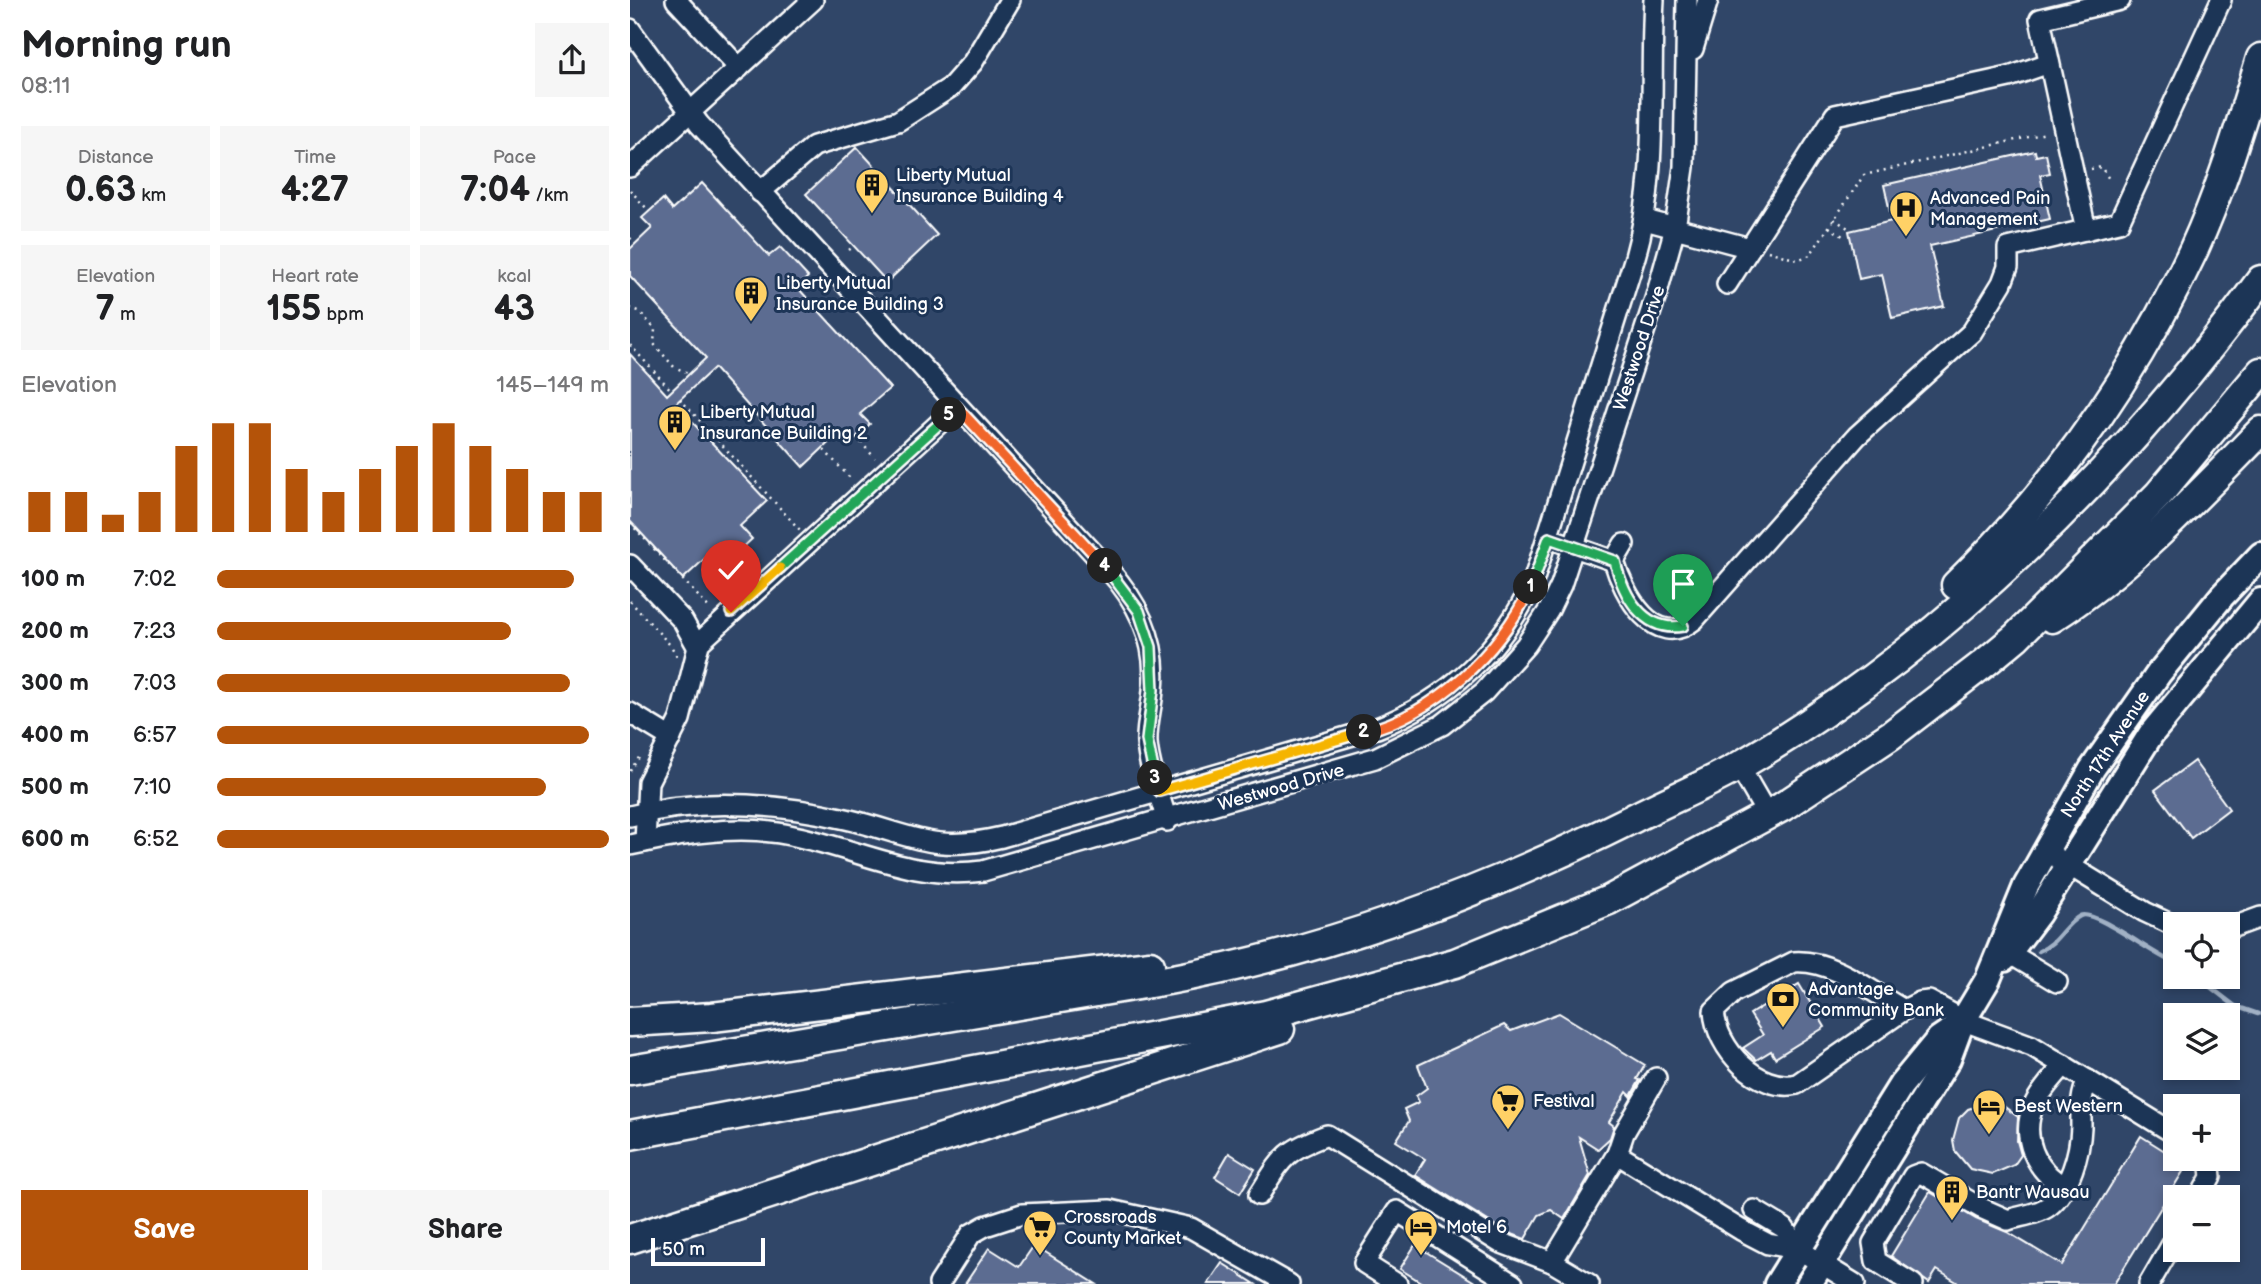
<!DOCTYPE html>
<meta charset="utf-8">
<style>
body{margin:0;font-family:"Balsamiq Sans",sans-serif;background:#f6f6f6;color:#202124;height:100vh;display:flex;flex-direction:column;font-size:26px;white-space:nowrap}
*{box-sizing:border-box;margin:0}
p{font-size:23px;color:#757577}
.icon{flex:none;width:38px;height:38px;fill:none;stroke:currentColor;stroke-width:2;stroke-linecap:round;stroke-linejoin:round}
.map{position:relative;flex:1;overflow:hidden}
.details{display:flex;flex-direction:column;background:#fff;width:630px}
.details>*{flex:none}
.buttons{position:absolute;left:1533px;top:912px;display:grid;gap:14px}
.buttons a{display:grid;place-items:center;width:77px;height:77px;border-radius:0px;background:#fff;box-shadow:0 4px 10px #0003;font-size:35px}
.scale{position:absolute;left:21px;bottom:18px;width:114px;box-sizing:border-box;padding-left:7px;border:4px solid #fff;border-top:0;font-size:19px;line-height:24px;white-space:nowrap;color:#fff;-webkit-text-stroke:5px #1d3557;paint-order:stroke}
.pin{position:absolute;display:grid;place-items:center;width:60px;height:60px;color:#fff;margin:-72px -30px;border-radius:50% 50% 50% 0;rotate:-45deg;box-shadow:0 0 7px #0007}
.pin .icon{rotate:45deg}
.km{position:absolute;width:35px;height:35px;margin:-18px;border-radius:50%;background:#222;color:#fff;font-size:19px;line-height:35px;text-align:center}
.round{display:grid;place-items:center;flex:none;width:74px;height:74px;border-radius:0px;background:#f6f6f6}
.headline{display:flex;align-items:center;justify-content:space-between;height:119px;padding:0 21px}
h1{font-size:38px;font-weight:700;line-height:52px}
.metrics{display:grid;grid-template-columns:repeat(3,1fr);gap:10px;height:119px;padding:7px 21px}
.metrics div{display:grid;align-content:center;border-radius:0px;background:#f6f6f6;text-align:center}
.metrics b{font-size:35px;font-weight:700}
.metrics small{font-size:19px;font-weight:400}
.metrics p{font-size:19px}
.chart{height:196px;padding:14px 21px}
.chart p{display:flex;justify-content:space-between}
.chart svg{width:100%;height:126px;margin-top:7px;stroke:#b45309;stroke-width:6}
.button{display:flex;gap:14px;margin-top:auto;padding:14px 21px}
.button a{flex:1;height:80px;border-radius:0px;background:#b45309;color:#fff;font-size:28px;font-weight:700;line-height:80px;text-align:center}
.button a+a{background:#f6f6f6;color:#202124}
ul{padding:0 21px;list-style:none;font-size:23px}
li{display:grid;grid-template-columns:112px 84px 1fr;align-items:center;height:52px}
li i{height:18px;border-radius:9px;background:#b45309}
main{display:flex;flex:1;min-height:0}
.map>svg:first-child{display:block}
</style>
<main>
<section class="details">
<div class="headline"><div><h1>Morning run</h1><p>08:11</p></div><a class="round"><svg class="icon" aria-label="share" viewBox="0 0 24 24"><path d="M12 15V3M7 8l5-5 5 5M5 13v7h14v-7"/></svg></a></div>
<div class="metrics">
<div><p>Distance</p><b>0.63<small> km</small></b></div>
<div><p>Time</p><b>4:27</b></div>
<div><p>Pace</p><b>7:04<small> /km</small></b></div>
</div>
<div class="metrics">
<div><p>Elevation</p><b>7<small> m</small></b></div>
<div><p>Heart rate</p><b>155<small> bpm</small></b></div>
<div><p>kcal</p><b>43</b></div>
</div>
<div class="chart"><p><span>Elevation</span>145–149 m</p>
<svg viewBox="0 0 160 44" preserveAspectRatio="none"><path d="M5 44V30M15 44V30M25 44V38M35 44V30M45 44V14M55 44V6M65 44V6M75 44V22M85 44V30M95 44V22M105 44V14M115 44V6M125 44V14M135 44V22M145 44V30M155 44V30"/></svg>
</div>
<ul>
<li><b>100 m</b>7:02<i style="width:91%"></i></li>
<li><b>200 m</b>7:23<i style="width:75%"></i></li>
<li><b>300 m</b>7:03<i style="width:90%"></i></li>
<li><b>400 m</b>6:57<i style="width:95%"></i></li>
<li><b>500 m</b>7:10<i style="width:84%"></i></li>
<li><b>600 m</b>6:52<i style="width:100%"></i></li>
</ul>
<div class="button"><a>Save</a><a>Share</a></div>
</section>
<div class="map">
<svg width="1631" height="1284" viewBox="0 0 1631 1284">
<rect width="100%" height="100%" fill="#304668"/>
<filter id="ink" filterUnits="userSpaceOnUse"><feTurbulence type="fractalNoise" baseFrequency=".0143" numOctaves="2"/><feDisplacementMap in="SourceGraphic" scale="14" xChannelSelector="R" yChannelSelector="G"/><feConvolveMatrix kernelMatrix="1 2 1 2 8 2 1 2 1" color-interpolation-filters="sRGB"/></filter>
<g filter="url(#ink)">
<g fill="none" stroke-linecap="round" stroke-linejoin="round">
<g stroke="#a1b1c5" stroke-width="4.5">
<path d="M1409,951C1428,944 1434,924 1450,916C1463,908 1526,957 1545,963"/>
<polyline points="1566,976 1605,1006 1628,1014"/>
</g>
</g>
<g fill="#5b6c91" stroke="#fff" stroke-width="2">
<polygon points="227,147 307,235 257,282 176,194"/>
<polygon points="1405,151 1406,156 1416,154 1420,173 1410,175 1420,219 1300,246 1314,306 1262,318 1252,274 1229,279 1219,231 1262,221 1254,185"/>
<polygon points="72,183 139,256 150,247 178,277 167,287 260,388 230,414 240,424 220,443 210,432 173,467 84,368 45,404 137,501 110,526 122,539 93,566 81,553 53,579 0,521 0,354 37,395 76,358 0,276 0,249 22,228 12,218 33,199 42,210"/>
<polygon points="1564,761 1599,809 1561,838 1525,790"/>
<polygon points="1169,984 1195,1027 1145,1058 1141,1051 1126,1060 1113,1048 1133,1035 1120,1014"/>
<polygon points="929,1013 1015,1065 1007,1079 1010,1080 1001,1096 997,1092 979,1122 984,1126 980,1138 968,1149 949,1137 960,1175 934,1219 921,1210 909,1215 895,1239 874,1231 785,1175 795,1159 766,1141 779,1121 774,1109 789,1102 786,1096 797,1088 788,1065 874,1025 881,1031"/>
<polygon points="1361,1102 1372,1105 1388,1117 1387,1141 1391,1155 1384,1165 1363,1174 1340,1169 1325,1151 1323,1140 1329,1118 1338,1109"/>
<polygon points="1511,1136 1557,1165 1484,1284 1330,1284 1307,1270 1299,1283 1261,1256 1300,1192 1346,1219 1377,1232 1432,1265"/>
<polygon points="599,1153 625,1169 610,1193 585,1177"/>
<polygon points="404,1245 466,1284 335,1284 359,1248 389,1267"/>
<polygon points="785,1245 848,1284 794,1284 770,1269"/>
<polygon points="592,1263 625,1284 578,1284"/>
</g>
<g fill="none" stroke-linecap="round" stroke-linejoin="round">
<g stroke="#fff" stroke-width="24">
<g id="minor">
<polyline points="46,0 109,68"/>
<path d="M0,29L69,124L478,569C509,603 528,643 523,690C522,707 516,725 517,743C519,769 530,796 537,821"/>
<polyline points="1063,49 1078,0"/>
<polyline points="0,167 183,0"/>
<polyline points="130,192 184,146 268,121 321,87 343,62 380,0"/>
<polyline points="1015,220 1120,248"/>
<polyline points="1456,230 1410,19 1490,0"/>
<polyline points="1097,284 1205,115 1379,77 1419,63"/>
<polyline points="919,538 984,561"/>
<path d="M994,544L984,561C993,593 1025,652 1064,620L1227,436L1342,332L1372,283L1378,267V248L1489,222L1591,0"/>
<polyline points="0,565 53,621 68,648"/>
<polyline points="0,713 41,738"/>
<polyline points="1109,766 1138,816"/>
<path d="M0,816C72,797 145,803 216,819C281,834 301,854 372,837L747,728C816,701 875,648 904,579L1005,257C1029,173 1019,86 1024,0"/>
<polyline points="15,842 18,782 50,719 69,643 327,407"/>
<path d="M0,845C47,835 101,825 149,833C223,845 277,881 353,871L745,758L812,725L854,692L896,645L919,610L931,585L1026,296L1045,228L1054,167L1057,0"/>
<polyline points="1414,850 1515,912 1545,926"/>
<polyline points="1598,929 1631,917"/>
<polyline points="1379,953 1427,982"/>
<path d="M1274,1010C1242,992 1202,959 1164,962L1104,992L1084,1011C1086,1048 1128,1093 1167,1084L1274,1010L1290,1002L1299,1001L1337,1022L1402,1046L1545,1134"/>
<path d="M1434,1065C1424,1077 1411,1090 1404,1105C1390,1136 1405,1171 1434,1186"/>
<polyline points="987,1154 1111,1230 1138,1244 1168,1249 1225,1284"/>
<path d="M629,1195C653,1157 654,1151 697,1135L869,1242L922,1262L959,1284"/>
<polyline points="1570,1197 1581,1177 1579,1158"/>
<polyline points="1124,1210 1154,1228 1168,1249"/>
<polyline points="922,1262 987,1154 994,1133 1026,1078"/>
<polyline points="309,1284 341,1234 355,1226 392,1214 480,1210 561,1228 659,1284"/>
<polyline points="767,1284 734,1263 767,1211 883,1284"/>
<path d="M1283,1284L1246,1261L1243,1243L1283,1176L1291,1173L1351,1208L1378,1220C1390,1216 1409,1214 1419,1206C1440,1189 1450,1153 1451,1127C1451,1109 1450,1096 1458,1080"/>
<polyline points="1519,1284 1545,1239"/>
</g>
</g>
<g stroke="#fff" stroke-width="30">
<g id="major">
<polyline points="1374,959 1408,914 1521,734 1631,601"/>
<polyline points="1147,1284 1271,1085 1309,1039 1331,1024"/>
<polyline points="1179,1284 1318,1059 1331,1024 1358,979 1396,886 1462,769 1529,673 1592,596 1631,555"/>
</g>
</g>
<g stroke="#fff" stroke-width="33">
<g id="highway">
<path d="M1326,585C1426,488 1505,375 1564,249C1592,188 1611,122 1631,58"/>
<path d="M1422,618C1501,568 1566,497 1631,431"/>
<polyline points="0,1022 82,1017 520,965"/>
<path d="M0,1070L538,980C701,950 856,892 1004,818C1039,800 1076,785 1111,765C1317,645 1491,470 1631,280"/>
<polyline points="0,1135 636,1015 825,963 979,900 1152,807 1261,735 1356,662 1386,637 1528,495 1631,372"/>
<polyline points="0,1239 650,1029"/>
</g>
</g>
<g stroke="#fff" stroke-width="2.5" stroke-dasharray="2 5" stroke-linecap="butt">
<polyline points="1461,169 1471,167 1479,179"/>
<polyline points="0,190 19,211"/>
<polyline points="1204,219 1218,228"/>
<polyline points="1199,227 1216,238"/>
<polyline points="0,238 4,242"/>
<polyline points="219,250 224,246"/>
<polyline points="1138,251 1167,260 1180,255 1234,175 1416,133"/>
<polyline points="0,308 9,311 25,329 24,344 44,367 58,373"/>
<polyline points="0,345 42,391"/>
<polyline points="50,399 170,530"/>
<polyline points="226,437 245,458"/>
<polyline points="194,450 222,480"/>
<polyline points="0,523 81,610"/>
<polyline points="108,552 124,570"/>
<polyline points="0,601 41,646 47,656"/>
<polyline points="0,771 10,756"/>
</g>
<use href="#minor" stroke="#1d3557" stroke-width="19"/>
<use href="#major" stroke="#1d3557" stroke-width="24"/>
<use href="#highway" stroke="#1d3557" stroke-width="28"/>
</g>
</g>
<g fill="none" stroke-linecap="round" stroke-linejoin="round" filter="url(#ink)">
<g stroke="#fff" stroke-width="14">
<path id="split-1" d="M901,587L919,538L985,561C993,595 1013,633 1053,626"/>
</g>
<g stroke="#fff" stroke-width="14">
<path id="split-2" d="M734,732C807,713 869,653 901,587"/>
</g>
<g stroke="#fff" stroke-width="14">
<polyline id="split-3" points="525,778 529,791 734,732"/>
</g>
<g stroke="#fff" stroke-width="14">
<polyline id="split-4" points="475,566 509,611 521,647 523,690 517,740 525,778"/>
</g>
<g stroke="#fff" stroke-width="14">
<polyline id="split-5" points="319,415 327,407 475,566"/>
</g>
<g stroke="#fff" stroke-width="14">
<polyline id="split-6" points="150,568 319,415"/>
</g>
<g stroke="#fff" stroke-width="14">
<polyline id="split-7" points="101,612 150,568"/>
</g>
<use href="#split-1" stroke="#22a559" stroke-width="9"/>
<use href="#split-2" stroke="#f0652b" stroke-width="9"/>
<use href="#split-3" stroke="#f5b400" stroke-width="9"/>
<use href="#split-4" stroke="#22a559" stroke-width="9"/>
<use href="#split-5" stroke="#f0652b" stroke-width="9"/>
<use href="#split-6" stroke="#22a559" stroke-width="9"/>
<use href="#split-7" stroke="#f5b400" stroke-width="9"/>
</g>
<defs>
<g id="building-pin" transform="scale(1.75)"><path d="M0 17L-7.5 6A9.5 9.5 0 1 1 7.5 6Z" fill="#ffd166" stroke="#1d3557"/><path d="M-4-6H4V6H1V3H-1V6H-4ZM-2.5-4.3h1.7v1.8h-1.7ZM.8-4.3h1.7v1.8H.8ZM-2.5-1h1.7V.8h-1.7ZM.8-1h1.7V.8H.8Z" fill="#111"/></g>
<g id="hospital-pin" transform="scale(1.75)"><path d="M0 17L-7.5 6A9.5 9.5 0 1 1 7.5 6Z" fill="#ffd166" stroke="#1d3557"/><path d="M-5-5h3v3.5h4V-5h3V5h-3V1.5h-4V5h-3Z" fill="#111"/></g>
<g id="bank-pin" transform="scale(1.75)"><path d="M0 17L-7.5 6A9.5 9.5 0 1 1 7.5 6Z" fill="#ffd166" stroke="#1d3557"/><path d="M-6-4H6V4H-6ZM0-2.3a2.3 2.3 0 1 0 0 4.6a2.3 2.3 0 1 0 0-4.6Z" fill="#111"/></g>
<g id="supermarket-pin" transform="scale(1.75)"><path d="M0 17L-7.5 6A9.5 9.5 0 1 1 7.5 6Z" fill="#ffd166" stroke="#1d3557"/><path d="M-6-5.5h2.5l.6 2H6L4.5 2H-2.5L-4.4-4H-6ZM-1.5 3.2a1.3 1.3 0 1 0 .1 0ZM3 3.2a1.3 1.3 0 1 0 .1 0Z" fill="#111"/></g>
<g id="hotel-pin" transform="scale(1.75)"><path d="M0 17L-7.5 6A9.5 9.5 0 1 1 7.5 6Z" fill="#ffd166" stroke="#1d3557"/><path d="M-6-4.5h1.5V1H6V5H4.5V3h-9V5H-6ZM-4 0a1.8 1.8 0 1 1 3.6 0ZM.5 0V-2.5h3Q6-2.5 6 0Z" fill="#111"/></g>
</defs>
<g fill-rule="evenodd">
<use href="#building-pin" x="242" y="185"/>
<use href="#hospital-pin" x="1276" y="208"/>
<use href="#building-pin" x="121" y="293"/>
<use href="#building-pin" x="45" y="422"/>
<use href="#bank-pin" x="1153" y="999"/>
<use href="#supermarket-pin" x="878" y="1101"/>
<use href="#hotel-pin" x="1359" y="1106"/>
<use href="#building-pin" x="1322" y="1192"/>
<use href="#supermarket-pin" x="410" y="1227"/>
<use href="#hotel-pin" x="791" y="1227"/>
</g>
<g text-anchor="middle" stroke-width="6" stroke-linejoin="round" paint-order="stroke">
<g font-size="18" fill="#fff" stroke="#1d3557" text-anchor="start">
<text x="266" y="181">Liberty Mutual<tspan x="266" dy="21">Insurance Building 4</tspan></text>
<text x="1300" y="204">Advanced Pain<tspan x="1300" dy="21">Management</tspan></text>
<text x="146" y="289">Liberty Mutual<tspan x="146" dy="21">Insurance Building 3</tspan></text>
<text x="70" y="418">Liberty Mutual<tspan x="70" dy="21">Insurance Building 2</tspan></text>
<text x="1178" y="995">Advantage<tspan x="1178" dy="21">Community Bank</tspan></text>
<text x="903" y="1107">Festival</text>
<text x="1384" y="1112">Best Western</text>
<text x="1346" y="1198">Bantr Wausau</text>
<text x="434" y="1223">Crossroads<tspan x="434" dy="21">County Market</tspan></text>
<text x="816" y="1233">Motel 6</text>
</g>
<g font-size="18" fill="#fff" stroke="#1d3557">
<text transform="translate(1009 348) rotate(-72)" y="6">Westwood Drive</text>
<text transform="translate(1475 754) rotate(-57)" y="6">North 17th Avenue</text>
<text transform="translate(651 787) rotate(-16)" y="6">Westwood Drive</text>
</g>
</g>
</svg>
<div class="buttons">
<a><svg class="icon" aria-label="locate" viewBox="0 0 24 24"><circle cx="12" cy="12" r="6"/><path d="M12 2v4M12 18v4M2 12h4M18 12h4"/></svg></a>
<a><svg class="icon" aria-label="layers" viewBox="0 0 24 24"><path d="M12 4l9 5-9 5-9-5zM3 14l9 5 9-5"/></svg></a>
<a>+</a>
<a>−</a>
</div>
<div class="scale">50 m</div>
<div class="pin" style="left:1053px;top:626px;background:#1e9e55"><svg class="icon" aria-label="arrive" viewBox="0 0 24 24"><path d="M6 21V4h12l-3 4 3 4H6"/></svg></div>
<div class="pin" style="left:101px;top:612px;background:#d93025"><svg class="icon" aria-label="check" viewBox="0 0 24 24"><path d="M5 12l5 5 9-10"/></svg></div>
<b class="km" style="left:901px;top:587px">1</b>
<b class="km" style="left:734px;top:732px">2</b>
<b class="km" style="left:525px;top:778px">3</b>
<b class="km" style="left:475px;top:566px">4</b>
<b class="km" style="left:319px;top:415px">5</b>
</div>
</main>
